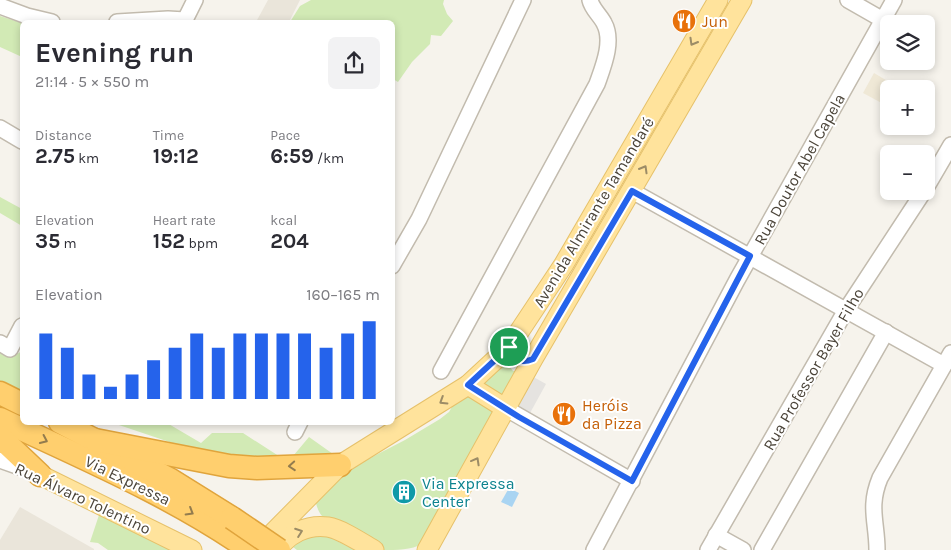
<!DOCTYPE html>
<meta charset="utf-8">
<style>
body{margin:0;font-family:Karla,sans-serif;background:#f2f2f3;color:#2b2b33;height:100vh;display:flex;flex-direction:column;font-size:19px;white-space:nowrap}
*{box-sizing:border-box;margin:0}
p{font-size:16px;color:#7c7c81}
.icon{flex:none;width:28px;height:28px;fill:none;stroke:currentColor;stroke-width:2;stroke-linecap:round;stroke-linejoin:round}
.map{position:relative;flex:1;overflow:hidden}
.panel{position:absolute;left:20px;top:20px;width:375px;height:405px;display:flex;flex-direction:column;background:#fff;border-radius:8px;box-shadow:0 2px 8px #0003}
.panel>*{flex:none}
.buttons{position:absolute;left:880px;top:15px;display:grid;gap:10px}
.buttons a{display:grid;place-items:center;width:55px;height:55px;border-radius:8px;background:#fff;box-shadow:0 2px 8px #0003;font-size:25px}
.pin{position:absolute;display:grid;place-items:center;width:42px;height:42px;color:#fff;margin:-21px;border:2px solid #fff;border-radius:50%;box-shadow:0 1px 5px #0007}
.round{display:grid;place-items:center;flex:none;width:52px;height:52px;border-radius:8px;background:#f2f2f3}
.headline{display:flex;align-items:center;justify-content:space-between;height:85px;padding:0 15px}
h1{font-size:28px;font-weight:700;line-height:38px}
.figures{display:grid;grid-template-columns:repeat(3,1fr);gap:8px;height:85px;padding:5px 15px}
.figures div{display:grid;align-content:center}
.figures b{font-size:21px;font-weight:700}
.figures small{font-size:14px;font-weight:400}
.figures p{font-size:14px}
.chart{height:140px;padding:10px 15px}
.chart p{display:flex;justify-content:space-between}
.chart svg{width:100%;height:90px;margin-top:5px;stroke:#2563eb;stroke-width:6}
.map>svg:first-child{display:block}
</style>
<div class="map">
<svg width="951" height="550" viewBox="0 0 951 550">
<rect width="100%" height="100%" fill="#f6f3ec"/>
<g fill="#eae5da">
<polygon points="268,0 300,0 289,22 256,22"/>
<polygon points="20,507 94,549 94,550 0,550 0,540"/>
</g>
<polygon fill="#efe8d6" points="874,73 901,89 889,89 889,107 863,93"/>
<g fill="#d2eab5">
<polygon points="311,0 444,0 443,4 447,14 453,21 441,36 431,35 430,44 412,62 398,82 393,79 392,22 290,22 300,6"/>
<polygon points="0,16 22,23 22,57 0,47"/>
<polygon points="0,197 22,209 22,226 0,213"/>
<polygon points="22,351 22,396 0,384 0,353 10,358"/>
<polygon points="505,361 513,371 520,371 506,398 478,383"/>
<path d="M465,393L496,410L421,544C413,550 395,550 384,550C377,549 327,521 322,516C318,511 316,505 315,498L343,472L405,440L440,419L449,412L456,400Z"/>
<polygon points="113,423 167,423 201,443 212,433 243,433 288,462 309,437 333,454 288,464 217,458"/>
<polygon points="100,512 179,550 108,550 98,543 90,542"/>
<polygon points="324,533 339,542 356,550 297,550 289,544 295,537"/>
</g>
<polygon fill="#e5e3e0" points="530,375 546,384 530,413 514,404"/>
<polygon fill="#a9d4f2" points="509,488 519,493 512,507 501,502"/>
<g fill="none" stroke-linecap="round" stroke-linejoin="round">
<g stroke="#c2bbae" stroke-width="18">
<g id="minor">
<polyline points="848,0 883,20"/>
<polyline points="0,6 27,16 52,22"/>
<polyline points="117,22 168,19 185,20 195,0"/>
<polyline points="0,128 22,141"/>
<polyline points="926,188 951,145"/>
<polyline points="632,191 944,365"/>
<polyline points="392,266 419,219 523,0"/>
<polyline points="0,343 10,349 22,326"/>
<path d="M441,371L597,84C603,67 614,41 604,23C600,15 592,9 590,0"/>
<polyline points="505,408 632,481"/>
<polyline points="295,432 300,422"/>
<polyline points="0,460 31,471"/>
<polyline points="716,535 743,550"/>
<polyline points="594,550 737,280 894,0"/>
<polyline points="708,550 846,310 924,191"/>
<polyline points="762,550 886,332"/>
<path d="M877,550C877,522 868,507 880,478L951,353"/>
</g>
</g>
<g stroke="#e6c16a" stroke-width="21">
<g id="major">
<polyline points="468,385 505,408"/>
<polyline points="40,475 192,550"/>
<polyline points="256,550 340,465 468,385 509,347 564,264 718,0"/>
<path d="M277,550C288,534 307,524 328,527C341,529 362,543 374,550"/>
<polyline points="427,550 533,359 742,0"/>
</g>
</g>
<g stroke="#e0a43c" stroke-width="25">
<g id="highway">
<polyline points="0,393 22,404"/>
<path d="M0,419C85,459 173,496 250,550"/>
<polyline points="60,422 171,480 232,518"/>
<polyline points="0,437 40,475"/>
<polyline points="95,440 229,466 257,468 340,465"/>
</g>
</g>
<use href="#minor" stroke="#fff" stroke-width="15"/>
<use href="#major" stroke="#ffe39c" stroke-width="19"/>
<use href="#highway" stroke="#ffcf6e" stroke-width="22"/>
<g stroke="#e0a43c" stroke-width="25" stroke-linecap="butt">
<polyline id="highway-bridge" points="232,518 279,550"/>
</g>
<use href="#highway-bridge" stroke="#ffcf6e" stroke-width="22"/>
</g>
<defs><path id="oneway-chevron" d="M-2-3.5L2.5 0L-2 3.5" fill="none" stroke-width="1.6" stroke-linecap="round" stroke-linejoin="round" transform="scale(1.25)"/></defs>
<g stroke="#9c8c66">
<use href="#oneway-chevron" transform="translate(693 42) rotate(120)"/>
<use href="#oneway-chevron" transform="translate(644 169) rotate(-60)"/>
<use href="#oneway-chevron" transform="translate(443 401) rotate(148)"/>
<use href="#oneway-chevron" transform="translate(476 461) rotate(-61)"/>
<use href="#oneway-chevron" transform="translate(299 532) rotate(-20)"/>
</g>
<g stroke="#937c4e">
<use href="#oneway-chevron" transform="translate(44 440) rotate(25)"/>
<use href="#oneway-chevron" transform="translate(292 466) rotate(176)"/>
<use href="#oneway-chevron" transform="translate(190 512) rotate(31)"/>
</g>
<g fill="none" stroke-linecap="round" stroke-linejoin="round">
<g stroke="#fff" stroke-width="10">
<path id="route" d="M632,191L750,256L632,481L519,417L468,385L509,347C513,360 521,364 533,359Z"/>
</g>
<use href="#route" stroke="#2563eb" stroke-width="6"/>
</g>
<defs>
<g id="restaurant-disc" transform="scale(1.25)"><circle r="9.5" fill="#e8710a" stroke="#fff"/><path d="M-5-6h1v4h1v-4h1v4h1v-4h1v5L-1.5 .5V6h-2V.5L-5-1ZM5-6V6H3V1.5H1.5Q1.5-4 5-6Z" fill="#fff"/></g>
<g id="building-disc" transform="scale(1.25)"><circle r="9.5" fill="#0f9aa8" stroke="#fff"/><path d="M-4-6H4V6H1V3H-1V6H-4ZM-2.5-4.3h1.7v1.8h-1.7ZM.8-4.3h1.7v1.8H.8ZM-2.5-1h1.7V.8h-1.7ZM.8-1h1.7V.8H.8Z" fill="#fff"/></g>
</defs>
<g fill-rule="evenodd">
<use href="#restaurant-disc" x="684" y="21"/>
<use href="#restaurant-disc" x="564" y="414"/>
<use href="#building-disc" x="404" y="492"/>
</g>
<g text-anchor="middle" stroke-width="4" stroke-linejoin="round" paint-order="stroke">
<g font-size="16" fill="#c56008" stroke="#fff" text-anchor="start">
<text x="702" y="27">Jun</text>
<text x="582" y="411">Heróis<tspan x="582" dy="18">da Pizza</tspan></text>
</g>
<g font-size="16" fill="#4b4439" stroke="#fff">
<text transform="translate(799 169) rotate(-61)" y="6">Rua Doutor Abel Capela</text>
<text transform="translate(593 212) rotate(-59)" y="6">Avenida Almirante Tamandaré</text>
<text transform="translate(813 369) rotate(-60)" y="6">Rua Professor Bayer Filho</text>
<text transform="translate(128 480) rotate(26)" y="6">Via Expressa</text>
<text transform="translate(83 498) rotate(25)" y="6">Rua Álvaro Tolentino</text>
</g>
<g font-size="16" fill="#0d838f" stroke="#fff" text-anchor="start">
<text x="422" y="489">Via Expressa<tspan x="422" dy="18">Center</tspan></text>
</g>
</g>
</svg>
<div class="buttons">
<a><svg class="icon" aria-label="layers" viewBox="0 0 24 24"><path d="M12 4l9 5-9 5-9-5zM3 14l9 5 9-5"/></svg></a>
<a>+</a>
<a>−</a>
</div>
<div class="pin" style="left:509px;top:347px;background:#1e9e55"><svg class="icon" aria-label="arrive" viewBox="0 0 24 24"><path d="M6 21V4h12l-3 4 3 4H6"/></svg></div>
<section class="panel">
<div class="headline"><div><h1>Evening run</h1><p>21:14 · 5 × 550 m</p></div><a class="round"><svg class="icon" aria-label="share" viewBox="0 0 24 24"><path d="M12 15V3M7 8l5-5 5 5M5 13v7h14v-7"/></svg></a></div>
<div class="figures">
<div><p>Distance</p><b>2.75<small> km</small></b></div>
<div><p>Time</p><b>19:12</b></div>
<div><p>Pace</p><b>6:59<small> /km</small></b></div>
</div>
<div class="figures">
<div><p>Elevation</p><b>35<small> m</small></b></div>
<div><p>Heart rate</p><b>152<small> bpm</small></b></div>
<div><p>kcal</p><b>204</b></div>
</div>
<div class="chart"><p><span>Elevation</span>160–165 m</p>
<svg viewBox="0 0 160 44" preserveAspectRatio="none"><path d="M5 44V12M15 44V19M25 44V32M35 44V38M45 44V32M55 44V25M65 44V19M75 44V12M85 44V19M95 44V12M105 44V12M115 44V12M125 44V12M135 44V19M145 44V12M155 44V6"/></svg>
</div>
</section>
</div>
